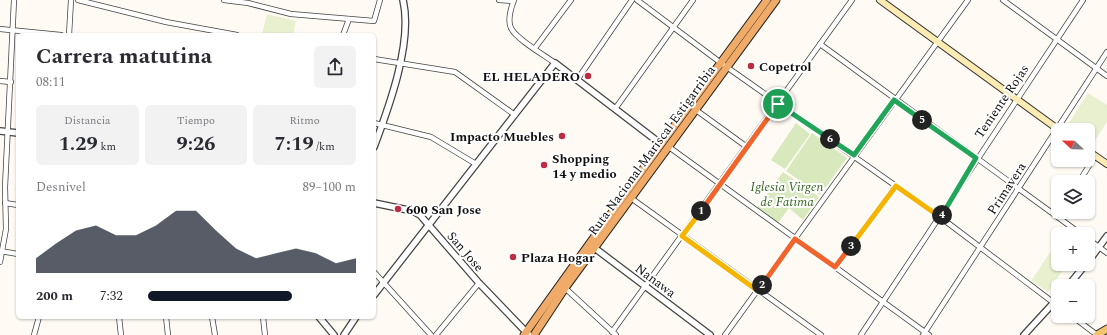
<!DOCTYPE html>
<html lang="es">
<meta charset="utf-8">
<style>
body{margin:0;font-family:Spectral,serif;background:#f2f2f3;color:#2b2b33;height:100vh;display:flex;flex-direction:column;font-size:15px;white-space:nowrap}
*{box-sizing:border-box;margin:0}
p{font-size:13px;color:#7c7c81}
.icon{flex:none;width:22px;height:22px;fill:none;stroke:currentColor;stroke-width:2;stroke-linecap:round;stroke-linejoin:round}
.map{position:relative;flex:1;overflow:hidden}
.panel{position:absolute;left:16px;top:33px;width:360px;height:286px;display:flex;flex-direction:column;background:#fff;border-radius:6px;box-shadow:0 1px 3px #0004}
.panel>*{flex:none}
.needle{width:26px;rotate:292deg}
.controls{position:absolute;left:1051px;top:123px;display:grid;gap:8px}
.controls a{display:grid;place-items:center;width:44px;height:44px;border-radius:6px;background:#fff;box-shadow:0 1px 3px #0004;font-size:20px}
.pin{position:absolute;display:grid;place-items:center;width:34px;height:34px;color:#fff;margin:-17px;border:2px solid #fff;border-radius:50%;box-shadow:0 1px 4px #0007}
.km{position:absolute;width:20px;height:20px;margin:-10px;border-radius:50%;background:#222;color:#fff;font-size:11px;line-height:20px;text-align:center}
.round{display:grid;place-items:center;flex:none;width:42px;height:42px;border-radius:6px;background:#f2f2f3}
.headline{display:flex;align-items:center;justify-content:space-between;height:68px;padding:0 20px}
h1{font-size:22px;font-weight:700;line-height:30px}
.metrics{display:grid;grid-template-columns:repeat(3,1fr);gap:6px;height:68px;padding:4px 20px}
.metrics div{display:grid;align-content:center;border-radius:6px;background:#f2f2f3;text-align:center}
.metrics b{font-size:20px;font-weight:700}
.metrics small{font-size:11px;font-weight:400}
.metrics p{font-size:11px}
.chart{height:112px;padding:8px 20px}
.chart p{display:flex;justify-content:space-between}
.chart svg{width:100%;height:72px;margin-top:4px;fill:#111827;opacity:.7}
ul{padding:0 20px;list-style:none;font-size:13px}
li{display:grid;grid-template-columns:64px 48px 1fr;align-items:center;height:30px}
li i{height:10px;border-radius:5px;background:#111827}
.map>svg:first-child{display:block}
</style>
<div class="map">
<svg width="1107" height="335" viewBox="0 0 1107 335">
<rect width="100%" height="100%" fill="#fffbf4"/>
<g fill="#d9e9be">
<polygon points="796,123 810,134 785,169 771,160"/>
<polygon points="812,133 847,158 820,195 786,171"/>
<polygon points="783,172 819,197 803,220 789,208 778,223 757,208"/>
</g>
<g fill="#e9f0d0">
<polygon points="267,14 296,21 293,35 262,34"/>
<polygon points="1088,93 1107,105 1107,122 1094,142 1088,139 1088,130 1075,130 1067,126"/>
<polygon points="1051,251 1058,256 1058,264 1067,264 1048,292 1031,281"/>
</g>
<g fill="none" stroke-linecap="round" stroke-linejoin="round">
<g stroke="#434343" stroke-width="6">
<g id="minor">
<polyline points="78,0 166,22 237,35"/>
<polyline points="224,0 248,3 291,14 374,21 380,0"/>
<polyline points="499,0 513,1"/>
<path d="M514,0C511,8 507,20 511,28C516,39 544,55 555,63"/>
<polyline points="637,0 721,63 940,217 1058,306"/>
<polyline points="1003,0 1107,76"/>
<polyline points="0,29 61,35"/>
<polyline points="69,35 71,0"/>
<polyline points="343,35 349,19"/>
<polyline points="820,44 1081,234"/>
<polyline points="535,48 571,0"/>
<polyline points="374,59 455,72 515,115"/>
<polyline points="577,80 632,0"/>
<polyline points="0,81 11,82"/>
<polyline points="615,109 693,0"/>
<polyline points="696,110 747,147"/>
<polyline points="374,123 431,137 476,164"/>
<polyline points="669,147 929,335"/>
<polyline points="1079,182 1095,156"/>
<polyline points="631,198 821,335"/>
<polyline points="5,203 18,205"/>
<polyline points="1088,239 1107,253"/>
<polyline points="0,251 18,254"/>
<polyline points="0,262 6,229 5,187 14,0"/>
<polyline points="835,267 896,186"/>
<polyline points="374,272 431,335"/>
<polyline points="565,288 616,335"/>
<polyline points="1072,316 1097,335"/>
<polyline points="119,317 121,335"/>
<polyline points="166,317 168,335"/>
<polyline points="212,317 215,335"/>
<polyline points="263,317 265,335"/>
<polyline points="612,332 852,0"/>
<polyline points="34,335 39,317"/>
<polyline points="436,335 479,283"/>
<polyline points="725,335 968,0"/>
<polyline points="861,335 1083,0"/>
<polyline points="923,335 1107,52"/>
</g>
</g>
<g stroke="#434343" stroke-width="8">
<g id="tertiary">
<polyline points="0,131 18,133"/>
<path d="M374,147C389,107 413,42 403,0"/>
<polyline points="374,203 413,211 420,215 479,283 529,335"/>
<polyline points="592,246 710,335"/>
<polyline points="1088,262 1107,236"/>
<polyline points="1068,286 1086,264"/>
<polyline points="374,295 555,63 661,144"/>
<polyline points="319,317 334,335"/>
<polyline points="344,335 356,317"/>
<polyline points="1024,335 1058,298"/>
</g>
</g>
<g stroke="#323232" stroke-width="8">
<g id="secondary">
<polyline points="880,0 1059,130"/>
<polyline points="1088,151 1107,164"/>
</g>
</g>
<g stroke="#212121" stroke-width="9">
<polyline id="primary" points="1097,335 1107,329"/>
</g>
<g stroke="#212121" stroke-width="9">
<g id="trunk">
<polyline points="524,335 661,144 767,0"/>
<polyline points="534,335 565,288 776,0"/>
</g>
</g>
<use href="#minor" stroke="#fff" stroke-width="4.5"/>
<use href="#tertiary" stroke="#fff" stroke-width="5.5"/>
<use href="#secondary" stroke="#fcebb2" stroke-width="6"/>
<use href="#primary" stroke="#f3c470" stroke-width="7"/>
<use href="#trunk" stroke="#f0ab69" stroke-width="7"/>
</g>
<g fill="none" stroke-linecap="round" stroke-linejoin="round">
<g stroke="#fff" stroke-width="8">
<polyline id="split-1" points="701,211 778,104"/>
</g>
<g stroke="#fff" stroke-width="8">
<polyline id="split-2" points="701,211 682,236 758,291 762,285"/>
</g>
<g stroke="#fff" stroke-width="8">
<polyline id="split-3" points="762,285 795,239 835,267 851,246"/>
</g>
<g stroke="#fff" stroke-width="8">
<polyline id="split-4" points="851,246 896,186 940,217 942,215"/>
</g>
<g stroke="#fff" stroke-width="8">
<polyline id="split-5" points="922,120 976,158 942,215"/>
</g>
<g stroke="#fff" stroke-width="8">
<polyline id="split-6" points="830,139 854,155 894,100 922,120"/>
</g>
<g stroke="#fff" stroke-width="8">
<polyline id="split-7" points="778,104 830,139"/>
</g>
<use href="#split-1" stroke="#f0652b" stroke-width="5"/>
<use href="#split-2" stroke="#f5b400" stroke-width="5"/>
<use href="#split-3" stroke="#f0652b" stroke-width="5"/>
<use href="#split-4" stroke="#f5b400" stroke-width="5"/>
<use href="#split-5" stroke="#22a559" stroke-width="5"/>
<use href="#split-6" stroke="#22a559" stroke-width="5"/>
<use href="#split-7" stroke="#22a559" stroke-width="5"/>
</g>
<g fill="#bc2d44" stroke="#fff" stroke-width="1.5">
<circle cx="751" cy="66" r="4"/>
<circle cx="588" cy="76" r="4"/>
<circle cx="562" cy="136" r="4"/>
<circle cx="544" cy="165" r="4"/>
<circle cx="398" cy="209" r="4"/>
<circle cx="513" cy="257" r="4"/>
</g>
<g text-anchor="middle" stroke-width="4" stroke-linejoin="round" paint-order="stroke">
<g font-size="13" font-weight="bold" fill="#101010" stroke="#fff" text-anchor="start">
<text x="759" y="71">Copetrol</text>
<text x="580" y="81" text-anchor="end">EL HELADERO</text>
<text x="554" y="141" text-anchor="end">Impacto Muebles</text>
<text x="552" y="163">Shopping<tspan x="552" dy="15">14 y medio</tspan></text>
<text x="406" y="214">600 San Jose</text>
<text x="521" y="262">Plaza Hogar</text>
</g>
<g font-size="13" fill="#101010" stroke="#fff">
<text transform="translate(1001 101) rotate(-56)" y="5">Teniente Rojas</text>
<text transform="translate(651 150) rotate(-54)" y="5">Ruta Nacional Mariscal Estigarribia</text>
<text transform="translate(1006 188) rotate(-57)" y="5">Primavera</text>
<text transform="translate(466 251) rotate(49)" y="5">San Jose</text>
<text transform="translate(656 280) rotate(37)" y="5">Nanawa</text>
</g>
<g font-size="13" font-style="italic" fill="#386722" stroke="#fff">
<text x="787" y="191">Iglesia Virgen<tspan x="787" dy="15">de Fatima</tspan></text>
</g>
</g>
</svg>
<div class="controls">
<a><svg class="needle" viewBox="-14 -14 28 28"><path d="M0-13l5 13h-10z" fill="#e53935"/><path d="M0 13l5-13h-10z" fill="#7c7c81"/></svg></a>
<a><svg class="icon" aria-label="layers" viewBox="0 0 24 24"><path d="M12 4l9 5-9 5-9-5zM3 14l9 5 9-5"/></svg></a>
<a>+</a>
<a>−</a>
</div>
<div class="pin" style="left:778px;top:104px;background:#1e9e55"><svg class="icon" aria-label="arrive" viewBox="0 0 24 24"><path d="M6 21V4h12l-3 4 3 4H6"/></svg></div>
<b class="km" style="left:701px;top:211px">1</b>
<b class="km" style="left:762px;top:285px">2</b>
<b class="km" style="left:851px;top:246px">3</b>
<b class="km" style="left:942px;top:215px">4</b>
<b class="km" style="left:922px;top:120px">5</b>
<b class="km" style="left:830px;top:139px">6</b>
<section class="panel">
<div class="headline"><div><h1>Carrera matutina</h1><p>08:11</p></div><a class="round"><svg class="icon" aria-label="share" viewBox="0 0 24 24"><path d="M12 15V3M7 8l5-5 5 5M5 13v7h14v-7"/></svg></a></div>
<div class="metrics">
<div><p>Distancia</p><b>1.29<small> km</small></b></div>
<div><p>Tiempo</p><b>9:26</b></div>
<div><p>Ritmo</p><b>7:19<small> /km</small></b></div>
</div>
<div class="chart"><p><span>Desnivel</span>89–100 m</p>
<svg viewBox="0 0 160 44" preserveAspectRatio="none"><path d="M0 44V35L10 26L20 18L30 15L40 21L50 21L60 15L70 6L80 6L90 18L100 29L110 35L120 32L130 29L140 32L150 38L160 35V44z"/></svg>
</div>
<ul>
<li><b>200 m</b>7:32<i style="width:69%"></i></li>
</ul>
</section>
</div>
